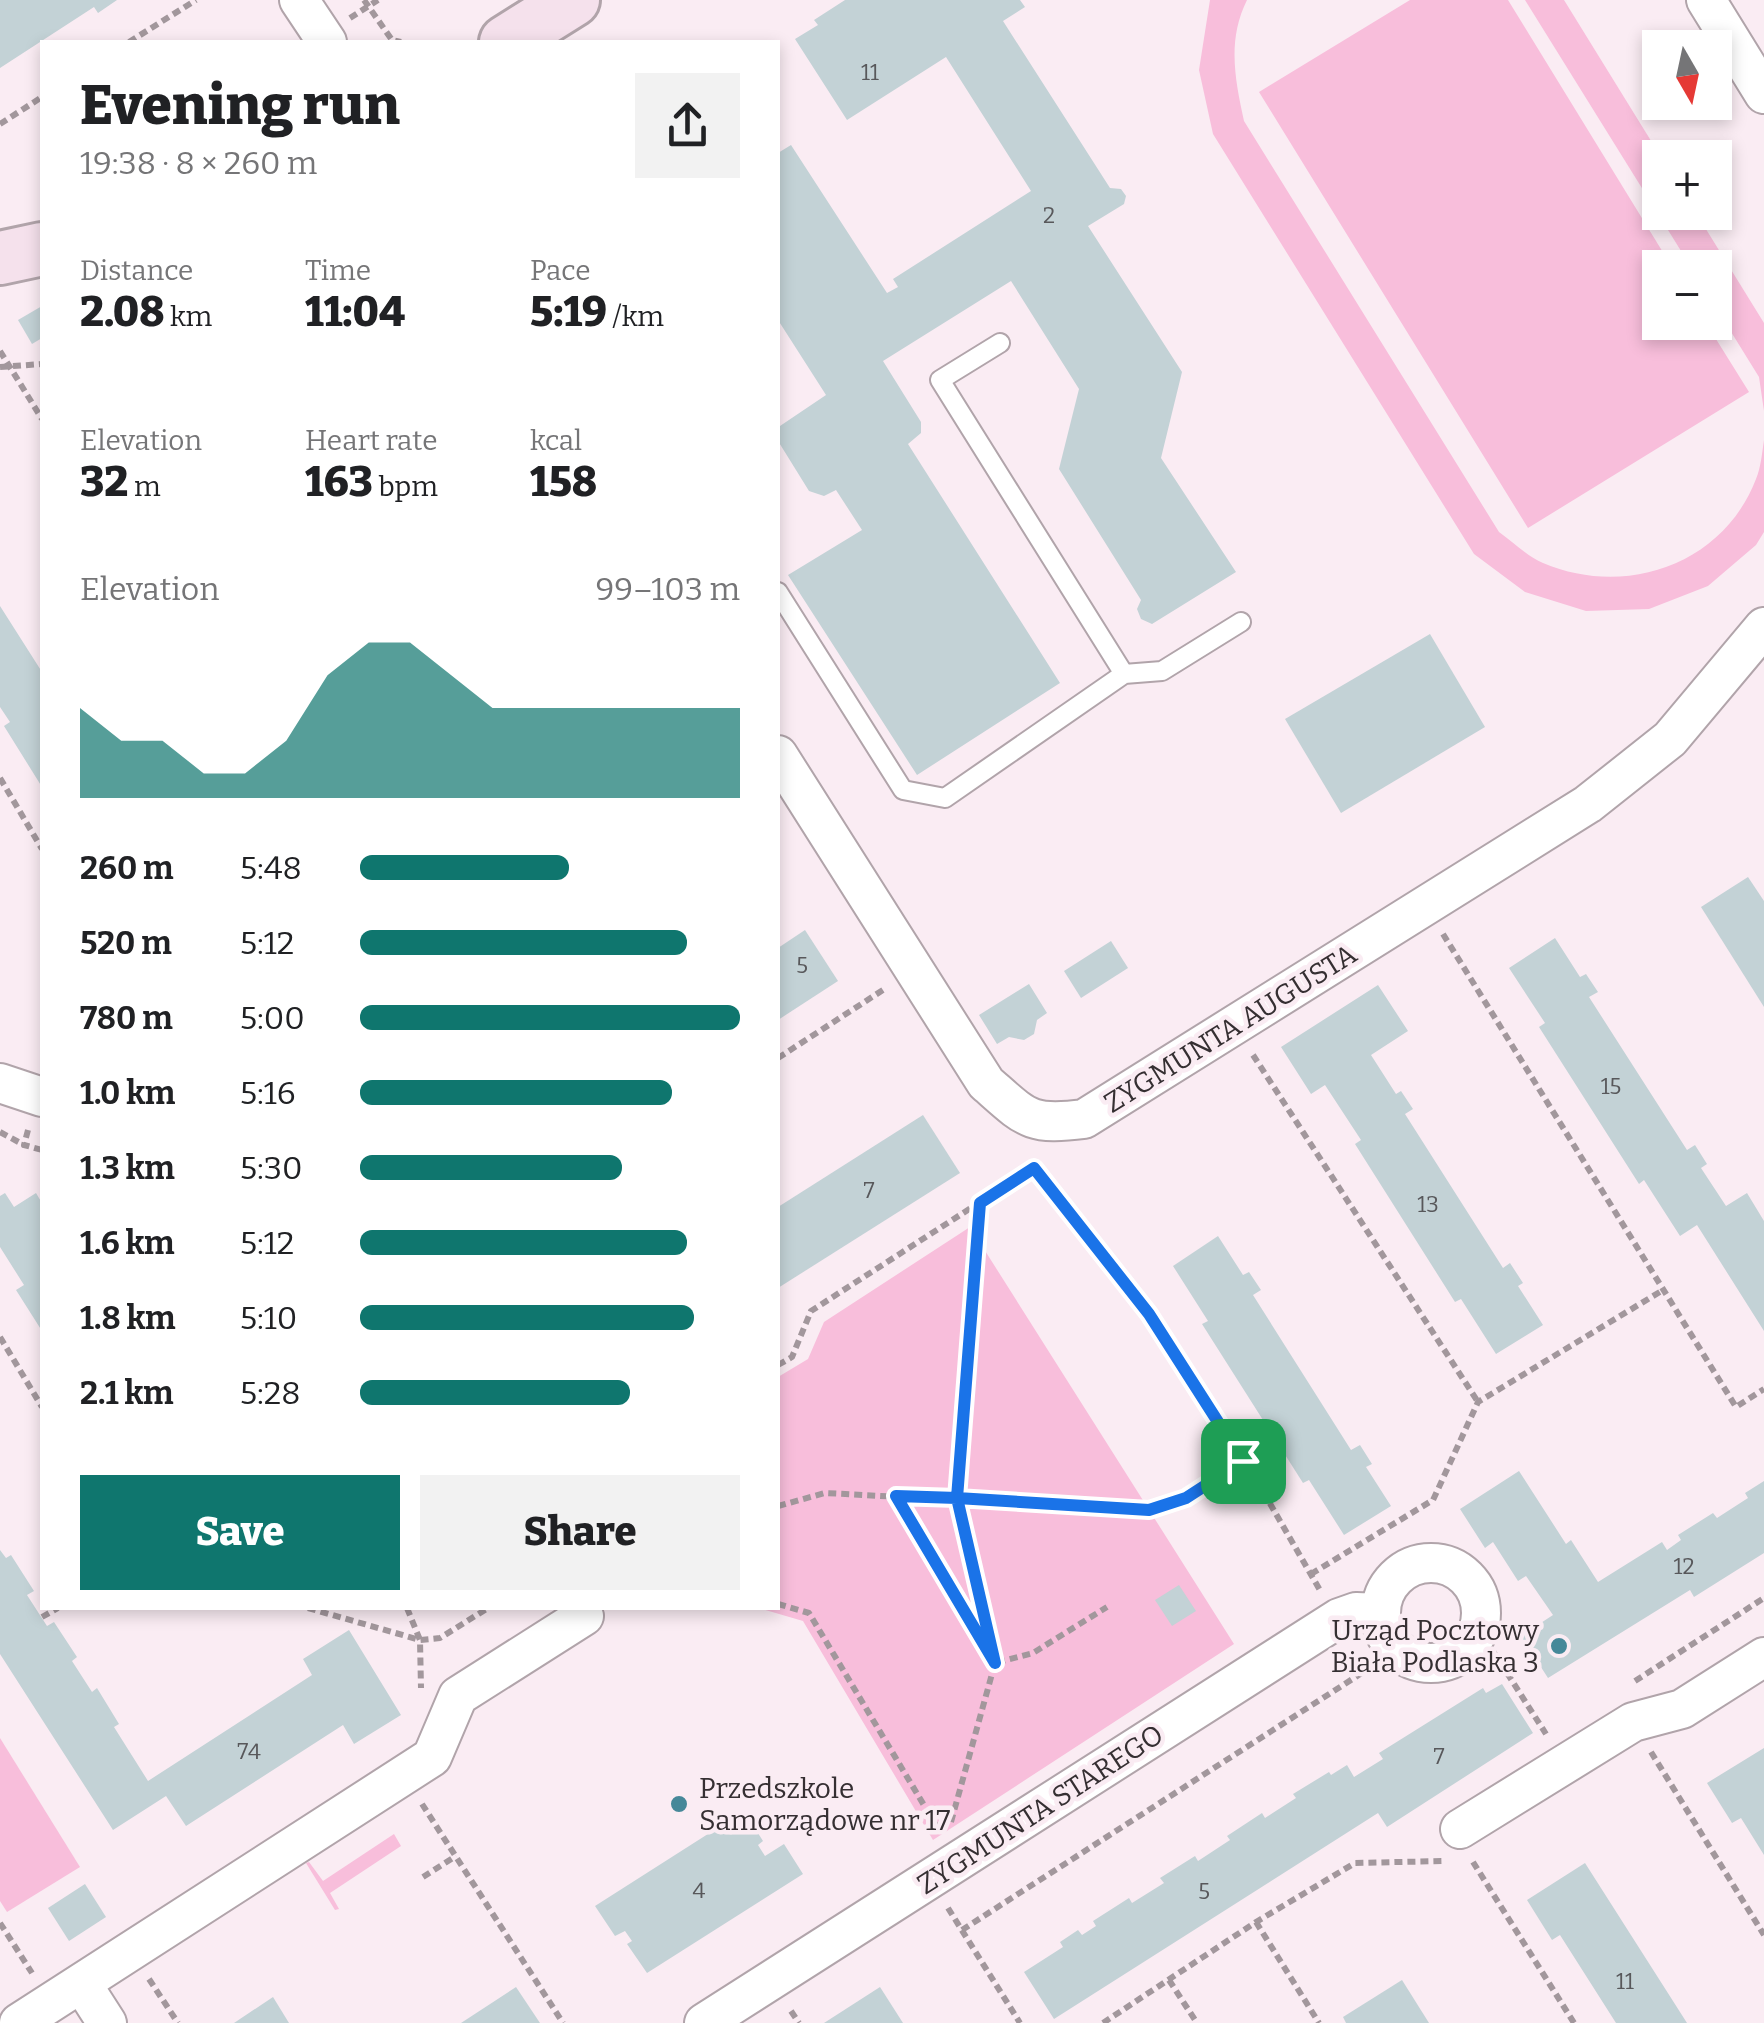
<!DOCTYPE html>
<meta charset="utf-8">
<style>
body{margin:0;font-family:Bitter,serif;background:#f2f2f2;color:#202124;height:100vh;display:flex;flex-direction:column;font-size:38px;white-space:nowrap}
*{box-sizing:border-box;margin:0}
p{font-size:32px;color:#757577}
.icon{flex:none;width:55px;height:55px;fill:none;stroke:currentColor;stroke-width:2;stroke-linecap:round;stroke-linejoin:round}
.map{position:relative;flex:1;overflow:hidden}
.drawer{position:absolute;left:40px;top:40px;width:740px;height:1570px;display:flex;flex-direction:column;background:#fff;border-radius:0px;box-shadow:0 5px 15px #0003}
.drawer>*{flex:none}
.needle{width:65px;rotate:171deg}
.controls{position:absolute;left:1642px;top:30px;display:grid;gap:20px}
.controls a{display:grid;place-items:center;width:90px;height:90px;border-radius:0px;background:#fff;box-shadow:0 5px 15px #0003;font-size:50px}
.pin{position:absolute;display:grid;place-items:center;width:85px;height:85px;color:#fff;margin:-42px;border-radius:20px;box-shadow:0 5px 15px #0006}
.round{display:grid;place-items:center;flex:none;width:105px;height:105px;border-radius:0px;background:#f2f2f2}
.head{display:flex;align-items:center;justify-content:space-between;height:170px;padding:0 40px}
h1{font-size:55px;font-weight:800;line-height:75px}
.figures{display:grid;grid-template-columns:repeat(3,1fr);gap:15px;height:170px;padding:10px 40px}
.figures div{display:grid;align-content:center}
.figures b{font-size:42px;font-weight:800}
.figures small{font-size:28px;font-weight:400}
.figures p{font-size:28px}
.chart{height:280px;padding:20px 40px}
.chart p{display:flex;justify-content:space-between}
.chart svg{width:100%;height:180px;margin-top:10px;fill:#0f766e;opacity:.7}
.cta{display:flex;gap:20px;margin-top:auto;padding:20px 40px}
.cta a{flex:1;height:115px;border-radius:0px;background:#0f766e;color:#fff;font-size:40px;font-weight:800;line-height:115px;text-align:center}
.cta a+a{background:#f2f2f2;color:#202124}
ul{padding:0 40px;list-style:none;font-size:32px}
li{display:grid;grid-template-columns:160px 120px 1fr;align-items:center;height:75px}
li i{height:25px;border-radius:12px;background:#0f766e}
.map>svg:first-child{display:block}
</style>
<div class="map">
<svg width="1764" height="2023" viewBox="0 0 1764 2023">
<rect width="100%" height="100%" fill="#faecf3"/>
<g fill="#f8bedb">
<path d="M1210,0H1247C1227,40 1235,80 1244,121L1499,532C1513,542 1528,557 1543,563C1625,598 1723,565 1756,479C1761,467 1762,453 1764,440V532L1756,545L1708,586L1649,609L1586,611L1525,592L1474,554L1213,134L1199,70Z"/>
<polygon points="1410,0 1508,0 1672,267 1660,268 1660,322 1706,323 1749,392 1528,528 1259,92"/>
<polygon points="1525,0 1564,0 1661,157 1660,212 1696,213 1764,323 1764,411 1759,377 1715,306 1715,268 1691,267"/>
<polygon points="970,1227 1234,1644 933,1840 803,1621 759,1608 778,1608 778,1377 808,1359 824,1322"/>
<polygon points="0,1738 80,1867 7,1912 0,1901"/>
<polygon points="394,1834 401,1846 330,1893 339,1909 335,1910 306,1863 309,1862 323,1881"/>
</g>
<g fill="#c3d2d6">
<polygon points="0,0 117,0 98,13 94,7 0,68"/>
<polygon points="845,0 1020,0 1025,7 1003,21 1110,188 1121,189 1126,196 1124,204 1088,226 1182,372 1161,458 1236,572 1152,624 1141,619 1137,609 1141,600 1059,469 1079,389 1011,281 883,361 921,422 921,433 908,444 1060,683 917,775 788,575 862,530 836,490 824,496 809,491 778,441 780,426 826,395 778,320 778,153 791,145 887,293 898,287 893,279 1031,191 946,57 847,120 795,39 818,25 814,20"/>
<polygon points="42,306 42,338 32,344 18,320"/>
<polygon points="0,606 42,672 42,787 4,726 10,722 0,707"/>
<polygon points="1430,634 1485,727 1341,813 1285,719"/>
<polygon points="1748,877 1764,901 1764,1007 1701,907"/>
<polygon points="805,930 838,981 778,1020 778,948"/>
<polygon points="1555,938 1580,977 1586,974 1598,992 1589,997 1687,1150 1695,1145 1707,1164 1701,1168 1726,1206 1747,1193 1764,1221 1764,1331 1697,1225 1680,1236 1644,1180 1639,1184 1539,1027 1545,1023 1509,968"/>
<polygon points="1111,941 1128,968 1081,998 1064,971"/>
<polygon points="1029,984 1047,1013 1037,1020 1034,1034 1024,1040 1009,1037 997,1044 979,1015"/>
<polygon points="1378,985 1408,1031 1371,1055 1396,1094 1401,1091 1413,1109 1405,1114 1503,1268 1510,1263 1523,1283 1518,1286 1543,1325 1496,1354 1461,1299 1455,1302 1355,1144 1361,1140 1325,1085 1311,1094 1281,1047"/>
<polygon points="923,1115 960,1173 778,1288 778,1207"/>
<polygon points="5,1193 14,1207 36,1193 42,1203 42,1331 16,1290 24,1285 0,1247 0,1196"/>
<polygon points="1218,1236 1243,1275 1249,1272 1261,1290 1253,1295 1351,1450 1360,1445 1372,1464 1366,1467 1391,1506 1344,1535 1309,1480 1303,1483 1202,1324 1208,1321 1173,1266"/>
<polygon points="1519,1471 1566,1544 1571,1540 1598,1582 1662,1542 1667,1550 1681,1540 1678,1535 1713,1513 1717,1518 1748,1498 1745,1493 1764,1481 1764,1553 1694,1597 1690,1590 1548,1678 1521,1636 1553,1615 1526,1576 1518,1581 1493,1542 1485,1548 1460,1509"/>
<polygon points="0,1550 6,1558 11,1555 34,1591 27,1595 47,1626 54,1622 77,1657 72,1661 92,1692 97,1688 119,1724 114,1727 148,1781 312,1675 303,1659 349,1630 401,1715 354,1744 343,1725 186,1826 166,1796 113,1830 0,1654"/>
<polygon points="1179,1585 1196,1611 1172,1626 1155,1600"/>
<polygon points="1502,1684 1533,1733 1387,1827 1378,1813 1054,2019 1024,1972 1063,1947 1060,1942 1078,1930 1082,1935 1096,1926 1093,1921 1129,1898 1132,1903 1164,1883 1160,1878 1195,1856 1198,1861 1230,1840 1227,1836 1262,1813 1265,1818 1296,1798 1293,1794 1329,1772 1331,1775 1347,1765 1354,1777 1383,1759 1379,1753 1483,1688 1486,1693"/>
<polygon points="1764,1748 1764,1855 1741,1818 1732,1823 1707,1783"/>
<polygon points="744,1811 763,1841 758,1845 765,1856 784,1844 803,1874 647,1973 627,1944 632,1941 625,1931 615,1936 595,1906"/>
<polygon points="1585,1863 1687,2023 1616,2023 1560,1935 1552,1940 1527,1900"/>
<polygon points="85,1884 106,1917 69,1941 48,1908"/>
<polygon points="1402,1980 1429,2023 1346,2023 1343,2017"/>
<polygon points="516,1987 540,2023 461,2023"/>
<polygon points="880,1987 903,2023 824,2023"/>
<polygon points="273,1997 289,2023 234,2023"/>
</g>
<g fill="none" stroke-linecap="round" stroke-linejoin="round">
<g stroke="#b1a4aa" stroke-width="22">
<g id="lane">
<polyline points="1000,343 940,380 1124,674"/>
<polyline points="778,592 903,790 945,798 1124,674 1162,671 1241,622"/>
</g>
</g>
<g stroke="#b1a4aa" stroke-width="42">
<g id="street">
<polyline points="299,0 327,42"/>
<polyline points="1706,0 1764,94"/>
<path d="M778,755L986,1083C1026,1118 1029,1126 1084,1119L1588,804L1670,739L1764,627"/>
<polyline points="0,1083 42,1097"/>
<circle cx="1431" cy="1613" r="50"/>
<polyline points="1460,1829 1633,1722 1682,1709 1764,1657"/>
<polyline points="82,1984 107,2023"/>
<polyline points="19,2023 432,1757 458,1696 584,1616"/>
<polyline points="704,2023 1339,1618 1356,1612 1381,1613"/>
</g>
</g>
<g stroke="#b1a4aa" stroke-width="58">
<g id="secondary">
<polyline points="506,42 573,0"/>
<polyline points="0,258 42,249"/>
</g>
</g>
<g stroke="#a2979c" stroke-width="6" stroke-dasharray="8 5" stroke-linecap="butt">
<polyline points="364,0 392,40 401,42"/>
<polyline points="350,18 378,0"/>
<polyline points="129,42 196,0"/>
<polyline points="0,124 42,97"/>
<polyline points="0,351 42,419"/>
<polyline points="0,367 42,364"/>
<polyline points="0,778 42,849"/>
<polyline points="1443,934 1736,1407 1764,1389"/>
<polyline points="1253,1055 1478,1402"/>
<polyline points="778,1058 886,988"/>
<polyline points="28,1130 24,1145 42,1150"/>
<polyline points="0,1132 24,1145"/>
<polyline points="0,1337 42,1407"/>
<polyline points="778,1365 792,1357 811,1311 1033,1168 1149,1314 1257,1481 1321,1592"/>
<polyline points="897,1497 995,1663 1033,1653 1107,1607"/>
<polyline points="778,1506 825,1493 1149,1510 1186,1498 1243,1461"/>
<polyline points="1311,1574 1433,1500 1478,1402 1663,1290"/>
<polyline points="778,1604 809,1613 940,1832"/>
<polyline points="308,1608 420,1640 440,1638 488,1608"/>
<polyline points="407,1608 420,1640 421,1688"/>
<polyline points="42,1617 58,1608"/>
<polyline points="1493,1651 1546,1734"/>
<polyline points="1635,1681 1764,1598"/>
<polyline points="1651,1752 1764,1935"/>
<polyline points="422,1804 563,2023"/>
<polyline points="951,1822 995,1663 957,1498 980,1203"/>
<polyline points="1473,1862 1574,2023"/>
<polyline points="423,1877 456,1856"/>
<polyline points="948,1908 1020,2023"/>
<polyline points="1256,1922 1319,2023"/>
<polyline points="0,1923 32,1973"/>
<polyline points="962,1930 1382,1660"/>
<polyline points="149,1979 178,2023"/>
<polyline points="1169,1980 1197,2023"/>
<polyline points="791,2011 799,2023"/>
<polyline points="1103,2023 1256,1922 1355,1863 1445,1861"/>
</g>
<use href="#lane" stroke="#fff" stroke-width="18"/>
<use href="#street" stroke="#fff" stroke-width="38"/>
<use href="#secondary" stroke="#f5e1ec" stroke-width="52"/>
</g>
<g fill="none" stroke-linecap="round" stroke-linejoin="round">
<g stroke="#fff" stroke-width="20">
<polyline id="route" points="1243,1461 1186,1498 1149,1510 957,1498 995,1663 896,1496 957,1498 980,1203 1034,1168 1149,1314 1243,1461"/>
</g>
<use href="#route" stroke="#1a73e8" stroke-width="12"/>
</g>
<g fill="#468899" stroke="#faecf3" stroke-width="4">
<circle cx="1559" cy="1646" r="10"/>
<circle cx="679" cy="1804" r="10"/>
</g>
<g text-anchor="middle" stroke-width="9" stroke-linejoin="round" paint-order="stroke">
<g font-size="22" fill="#58585b">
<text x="870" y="80">11</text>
<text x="1049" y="223">2</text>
<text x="802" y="973">5</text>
<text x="1611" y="1094">15</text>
<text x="869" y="1198">7</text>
<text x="1428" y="1212">13</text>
<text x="1684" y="1574">12</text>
<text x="249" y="1759">74</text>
<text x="1439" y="1764">7</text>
<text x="699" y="1898">4</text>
<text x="1204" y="1899">5</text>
<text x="1625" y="1989">11</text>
</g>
<g font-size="28" fill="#352f32" stroke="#faecf3">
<text transform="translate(1230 1028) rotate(-32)" y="10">ZYGMUNTA AUGUSTA</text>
<text transform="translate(1040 1809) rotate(-33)" y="10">ZYGMUNTA STAREGO</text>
</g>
<g font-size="28" fill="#352f32" stroke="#faecf3" text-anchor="end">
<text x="1539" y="1640">Urząd Pocztowy<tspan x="1539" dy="32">Biała Podlaska 3</tspan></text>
<text x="699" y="1798" text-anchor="start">Przedszkole<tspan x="699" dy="32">Samorządowe nr 17</tspan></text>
</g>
</g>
</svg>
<div class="controls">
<a><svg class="needle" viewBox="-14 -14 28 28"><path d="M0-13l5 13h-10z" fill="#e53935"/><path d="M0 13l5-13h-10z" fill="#757577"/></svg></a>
<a>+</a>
<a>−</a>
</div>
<div class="pin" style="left:1243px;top:1461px;background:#1e9e55"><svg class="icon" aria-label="arrive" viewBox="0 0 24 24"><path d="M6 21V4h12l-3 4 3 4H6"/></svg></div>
<section class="drawer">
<div class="head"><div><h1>Evening run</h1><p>19:38 · 8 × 260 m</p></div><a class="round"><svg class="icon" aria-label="share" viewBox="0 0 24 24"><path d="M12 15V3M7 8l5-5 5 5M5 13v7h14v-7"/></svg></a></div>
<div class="figures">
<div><p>Distance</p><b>2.08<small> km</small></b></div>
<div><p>Time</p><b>11:04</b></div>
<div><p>Pace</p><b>5:19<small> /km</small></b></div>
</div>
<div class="figures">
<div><p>Elevation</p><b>32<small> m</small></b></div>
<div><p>Heart rate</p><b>163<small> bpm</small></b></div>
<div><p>kcal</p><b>158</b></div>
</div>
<div class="chart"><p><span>Elevation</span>99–103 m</p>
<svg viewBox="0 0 160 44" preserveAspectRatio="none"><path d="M0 44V22L10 30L20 30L30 38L40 38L50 30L60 14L70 6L80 6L90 14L100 22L110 22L120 22L130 22L140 22L150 22L160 22V44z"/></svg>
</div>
<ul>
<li><b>260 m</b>5:48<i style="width:55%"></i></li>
<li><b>520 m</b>5:12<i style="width:86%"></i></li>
<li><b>780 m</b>5:00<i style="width:100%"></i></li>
<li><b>1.0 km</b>5:16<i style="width:82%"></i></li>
<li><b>1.3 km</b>5:30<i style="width:69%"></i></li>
<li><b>1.6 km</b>5:12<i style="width:86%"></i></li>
<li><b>1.8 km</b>5:10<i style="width:88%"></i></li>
<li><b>2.1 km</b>5:28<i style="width:71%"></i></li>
</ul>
<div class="cta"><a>Save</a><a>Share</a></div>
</section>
</div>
